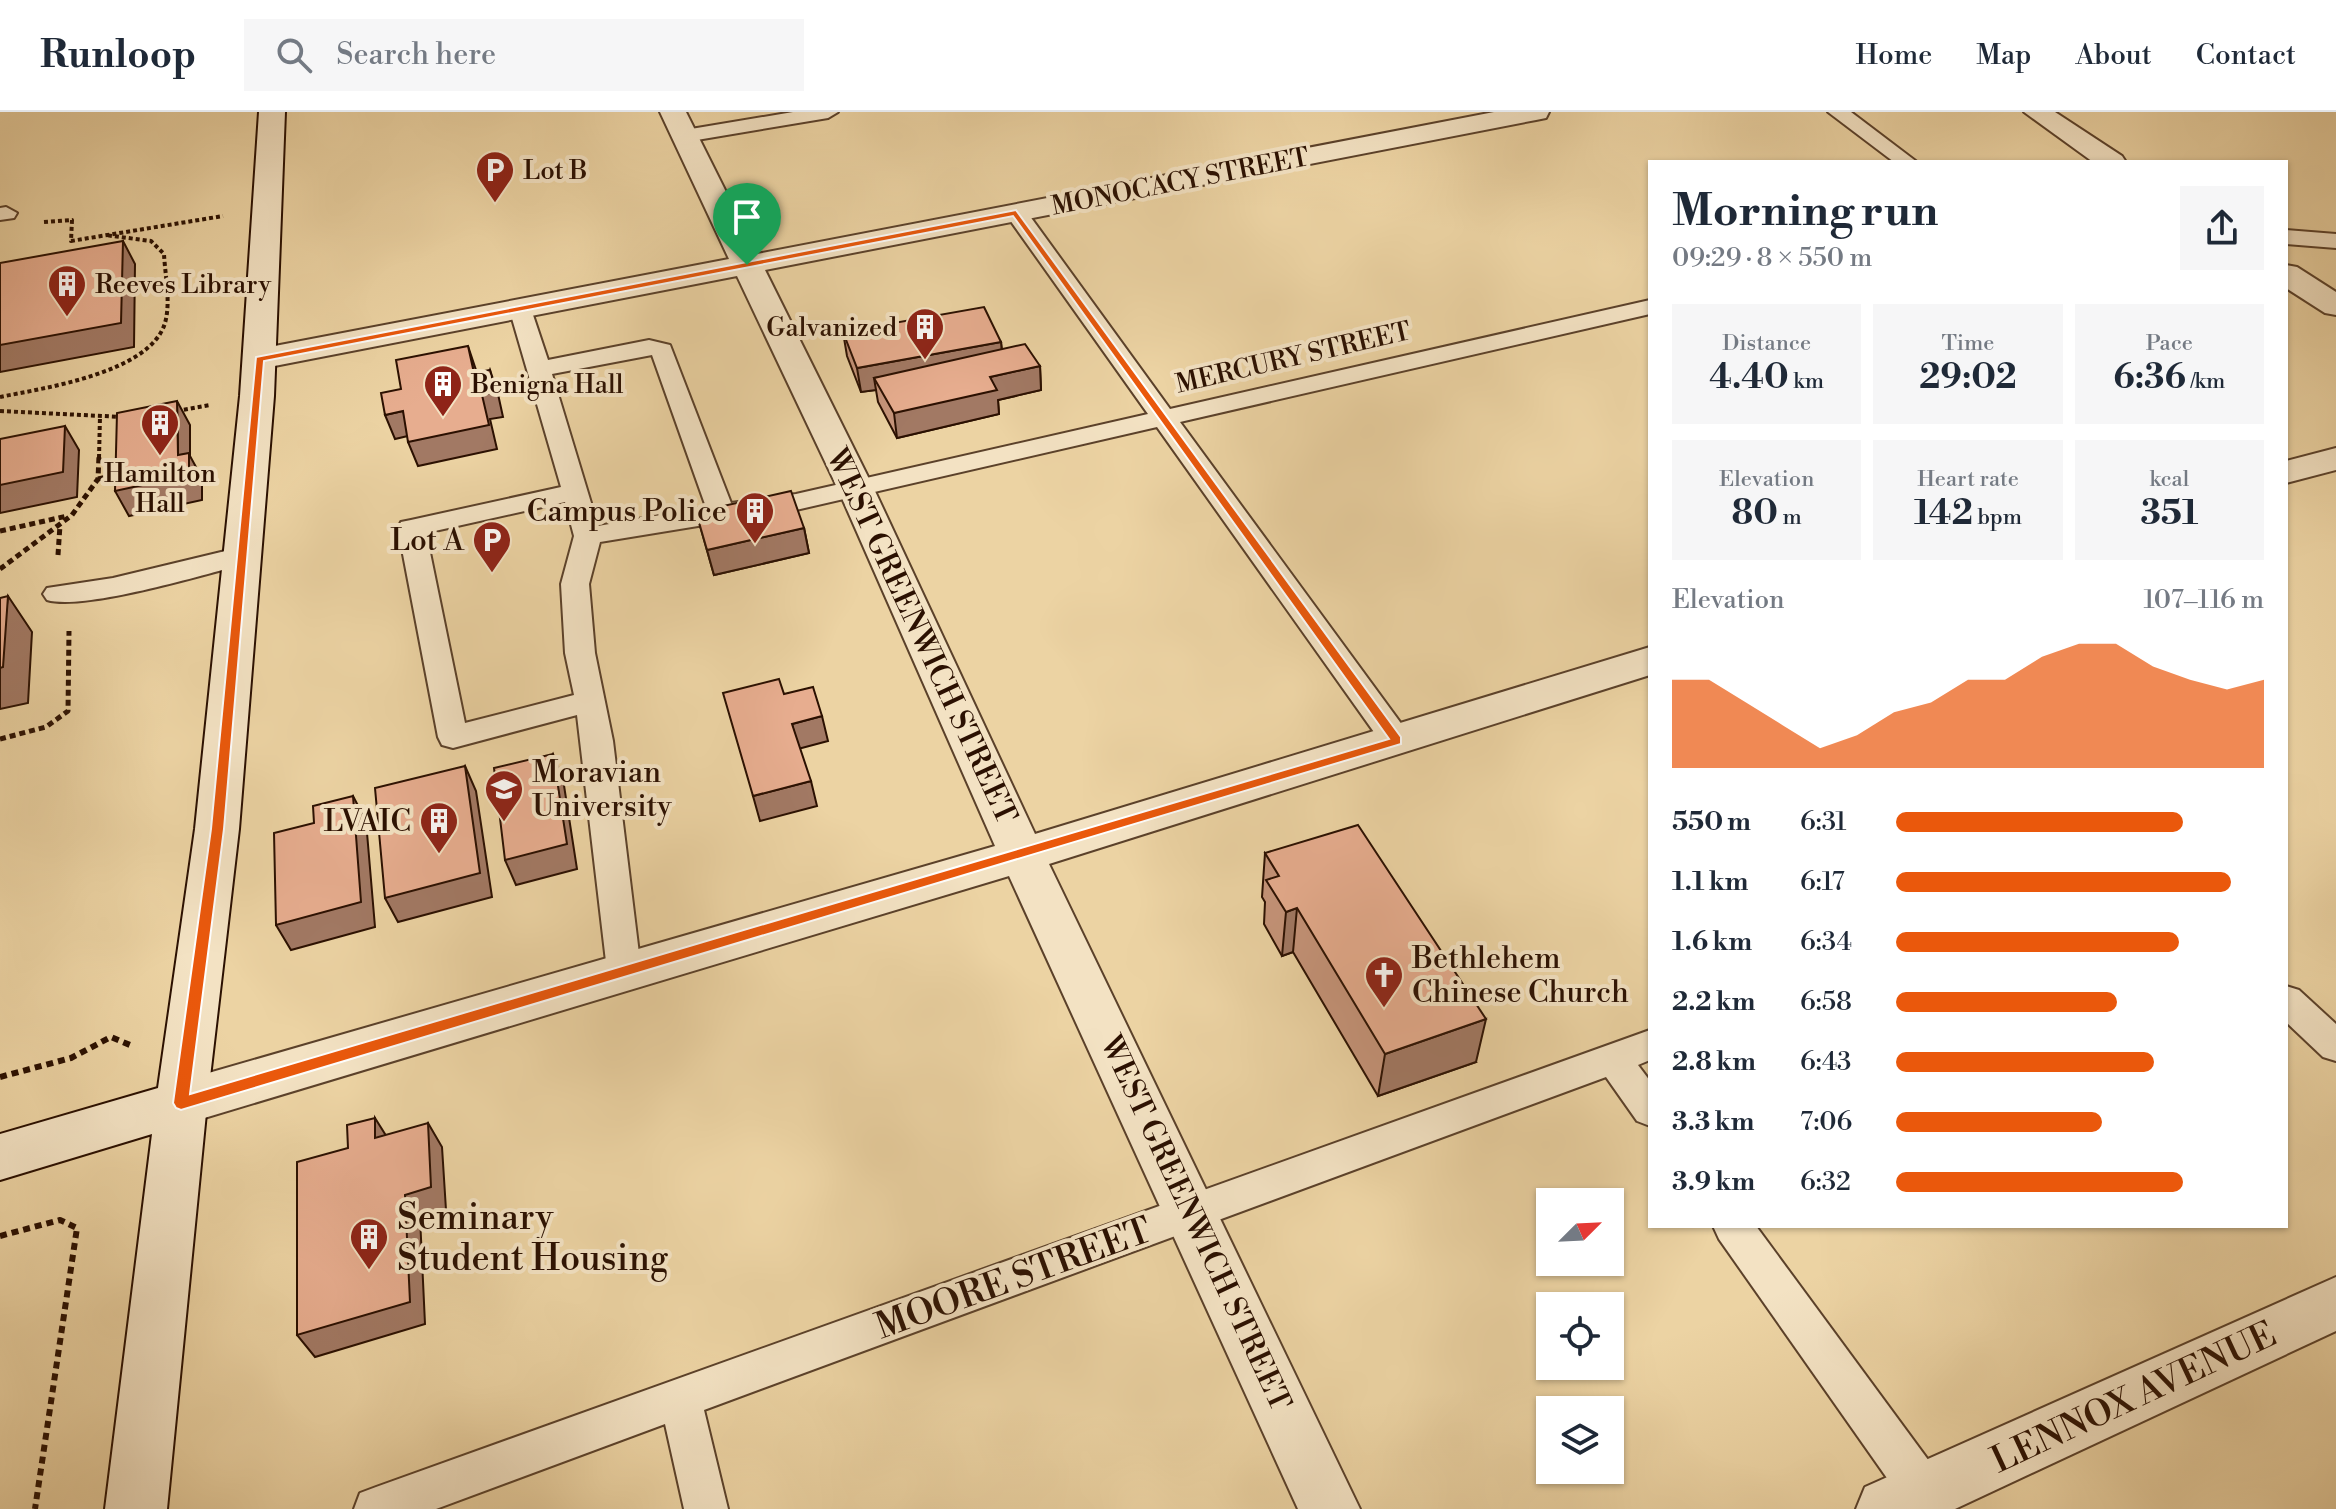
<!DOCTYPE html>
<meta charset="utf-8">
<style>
body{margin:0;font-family:"Libre Bodoni",serif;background:#f6f6f7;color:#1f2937;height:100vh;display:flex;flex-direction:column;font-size:30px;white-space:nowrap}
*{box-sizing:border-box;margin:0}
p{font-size:26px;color:#747a83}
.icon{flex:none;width:44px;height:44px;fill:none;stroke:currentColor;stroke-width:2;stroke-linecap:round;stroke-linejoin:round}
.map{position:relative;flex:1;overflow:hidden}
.side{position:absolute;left:1648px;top:48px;width:640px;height:1068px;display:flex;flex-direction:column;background:#fff;border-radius:0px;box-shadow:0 2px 6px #0004}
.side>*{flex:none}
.needle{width:52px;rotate:66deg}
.buttons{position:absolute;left:1536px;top:1076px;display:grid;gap:16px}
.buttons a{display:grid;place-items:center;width:88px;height:88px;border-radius:0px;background:#fff;box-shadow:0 2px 6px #0004;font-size:40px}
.pin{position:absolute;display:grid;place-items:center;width:68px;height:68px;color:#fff;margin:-82px -34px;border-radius:50% 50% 50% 0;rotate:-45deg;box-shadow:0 0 8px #0007}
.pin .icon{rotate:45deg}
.round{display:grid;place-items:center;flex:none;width:84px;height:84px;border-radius:0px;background:#f6f6f7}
.overview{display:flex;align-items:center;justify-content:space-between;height:136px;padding:0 24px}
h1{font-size:44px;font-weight:800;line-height:60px}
.figures{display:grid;grid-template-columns:repeat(3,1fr);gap:12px;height:136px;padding:8px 24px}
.figures div{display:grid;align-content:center;border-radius:0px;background:#f6f6f7;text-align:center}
.figures b{font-size:34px;font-weight:800}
.figures small{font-size:22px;font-weight:400}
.figures p{font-size:22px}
.chart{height:224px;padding:16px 24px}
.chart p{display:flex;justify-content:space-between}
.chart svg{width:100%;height:144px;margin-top:8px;fill:#ea580c;opacity:.7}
ul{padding:0 24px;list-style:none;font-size:26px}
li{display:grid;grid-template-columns:128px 96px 1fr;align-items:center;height:60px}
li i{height:20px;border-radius:10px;background:#ea580c}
header{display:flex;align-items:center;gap:48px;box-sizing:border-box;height:112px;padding:0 40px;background:#fff;border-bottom:2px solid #e0e1e3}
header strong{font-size:38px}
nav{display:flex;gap:44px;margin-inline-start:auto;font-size:28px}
.search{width:560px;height:72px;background:#f6f6f7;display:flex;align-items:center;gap:20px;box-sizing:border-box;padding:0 28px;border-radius:0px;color:#747a83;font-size:30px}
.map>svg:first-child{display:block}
</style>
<header>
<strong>Runloop</strong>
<div class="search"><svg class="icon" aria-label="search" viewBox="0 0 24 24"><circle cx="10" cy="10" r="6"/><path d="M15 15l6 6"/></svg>Search here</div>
<nav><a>Home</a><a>Map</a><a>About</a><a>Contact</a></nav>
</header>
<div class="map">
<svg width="2336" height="1397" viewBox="0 0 2336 1397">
<rect width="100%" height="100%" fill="#ecd3a3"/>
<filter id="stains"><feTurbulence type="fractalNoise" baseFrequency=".0025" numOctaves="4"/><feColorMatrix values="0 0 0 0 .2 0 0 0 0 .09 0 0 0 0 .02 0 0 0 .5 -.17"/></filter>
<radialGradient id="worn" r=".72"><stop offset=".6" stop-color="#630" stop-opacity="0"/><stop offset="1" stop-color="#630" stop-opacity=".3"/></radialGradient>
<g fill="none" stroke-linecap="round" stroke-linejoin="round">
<g stroke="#5b412a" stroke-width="4">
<g id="lane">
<polygon points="793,0 838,0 828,6 685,30 675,24 685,18"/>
<polygon points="1828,0 1851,0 1917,50 1894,50"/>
<polygon points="6,95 17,101 14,106 0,108 0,96"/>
<path d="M1016,95L1024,96L1170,297L1650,188V202L1180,310L1408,621L1412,629L1408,637L1397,640L1386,637L1157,315L796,398L600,430L589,472L595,541L613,629L641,858L636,868L624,872L612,868L607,858L577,603L453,636L442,633L438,625L398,416L401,410L411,408L561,375L509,196L513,191H529L548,248L649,228L670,233L731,391L796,382L1148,302L1005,101ZM652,243L706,395L598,414L552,262ZM565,390L574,424L561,472L565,541L574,583L465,611L426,421Z"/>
<polygon points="2286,118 2336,122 2336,136 2286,132"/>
<path d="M242,435L252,438L256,444L252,450C209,461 85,499 47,488L43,482L47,476L113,466Z"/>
<polygon points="2286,874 2299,878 2336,912 2336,949 2323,945 2286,910"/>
<polygon points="1650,918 1650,948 1638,953 1650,969 1650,1014 1637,1009 1606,965 704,1298 728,1397 684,1397 665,1312 436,1397 354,1397 360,1381 376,1375"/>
<polygon points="1713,1114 1756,1114 1940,1364 1946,1380 1940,1396 1908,1396 1719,1127"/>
</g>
</g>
<g stroke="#5b412a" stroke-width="4">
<g id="street">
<polygon points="660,0 686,0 757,142 1494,0 1549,0 1546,6 1536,8 765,158 874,377 1035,722 1650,535 1650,563 1049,752 1360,1397 1298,1397 1009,764 181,1013 163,1006 155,991 163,976 181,969 995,734 838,377 737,164 259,257 247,254 243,247 247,240 259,237 729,147"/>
<polygon points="2024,0 2055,0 2122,44 2126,50 2093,50"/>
<polygon points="2286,153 2297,155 2336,180 2336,203 2325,201 2286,176"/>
<polygon points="2336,336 2336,358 2286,371 2286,349"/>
<polygon points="2336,1165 2336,1219 1955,1397 1856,1397 1865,1375"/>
</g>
</g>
<g stroke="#2b1001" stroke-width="4">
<polygon id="secondary" points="259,0 285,0 274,284 239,717 207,991 167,1397 105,1397 152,1022 0,1068 0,1022 158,976 195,717 240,284"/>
</g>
<g stroke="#2b1001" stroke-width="4" stroke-dasharray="4 3" stroke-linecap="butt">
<polyline points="44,110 72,108 71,129 223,104"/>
<path d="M0,285C44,276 150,261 165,211C171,190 165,163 164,142L151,129L105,123"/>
<polyline points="0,299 123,305"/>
<polyline points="177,299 210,293"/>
<polyline points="99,346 100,304"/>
</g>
<g stroke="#2b1001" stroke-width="5" stroke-dasharray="6 4" stroke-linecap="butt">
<polyline points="98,367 120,362"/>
<polyline points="0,419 67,404"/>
<polyline points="58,443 60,413"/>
<polyline points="0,457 72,403 98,367 99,344"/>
<polyline points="0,627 46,615 68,599 69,519"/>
</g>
<g stroke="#2b1001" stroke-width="6" stroke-dasharray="7 5" stroke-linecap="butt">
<polyline points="0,965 71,946 111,925 130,933"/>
<polyline points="0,1124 60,1108 77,1116 35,1397"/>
</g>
<use href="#lane" fill="#f3e2c3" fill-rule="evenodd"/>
<use href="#street" fill="#f3e2c3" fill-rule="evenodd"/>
<use href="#secondary" fill="#f3e2c3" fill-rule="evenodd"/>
</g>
<g fill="#c7957b" stroke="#2b1001" stroke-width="2">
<polygon points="843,220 1001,230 1002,238 1040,254 1041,278 998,288 999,302 897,326 878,290 876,278 861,280 847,244"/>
<polygon points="696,400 804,416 809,441 714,463"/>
<polygon points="1265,741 1476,950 1378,984 1293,840 1282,844 1264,812 1265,790 1262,785"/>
</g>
<g fill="#a27964" stroke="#2b1001" stroke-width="2">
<polygon points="123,129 135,152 134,235 0,260 0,233"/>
<polygon points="1001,230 1003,254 874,266 876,278 861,280 857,256"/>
<polygon points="468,234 476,258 482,283 490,258 498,282 503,305 490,307 497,337 418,354 408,330 474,261"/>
<polygon points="1040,254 1041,278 998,288 999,302 897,326 894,301 990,265"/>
<polygon points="177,289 190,313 190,344 202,366 202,388 129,404 115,379 178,343"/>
<polygon points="403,299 412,323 395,327 385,303"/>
<polygon points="65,314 79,338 77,385 0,401 0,373"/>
<polygon points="804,416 809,441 714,463 707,438"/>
<polygon points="8,484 32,520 28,591 0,597 0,556"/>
<polygon points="822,604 828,629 798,637 792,612"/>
<polygon points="553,642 563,667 577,757 516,773 505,748"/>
<polygon points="465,654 476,679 492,785 398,810 385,786"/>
<polygon points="811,669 817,694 760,709 753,684"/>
<polygon points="353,684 366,709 375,815 291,838 276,813"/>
<polygon points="1297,796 1293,840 1282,844 1286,800"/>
<polygon points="1486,907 1476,950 1378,984 1385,942"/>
<polygon points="375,1006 390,1030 375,1026"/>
<polygon points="428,1011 442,1035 446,1098 420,1105 425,1212 315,1245 297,1223"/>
</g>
<g fill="#e7ad8f" stroke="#2b1001" stroke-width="2">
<polygon points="123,129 121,211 0,233 0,151"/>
<polygon points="984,195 1001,230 857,256 843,220"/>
<polygon points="1025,232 1040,254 990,265 997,278 894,301 874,266"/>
<polygon points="468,234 474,261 490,258 495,280 482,283 489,313 408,330 403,299 385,303 381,281 401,277 396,248"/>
<polygon points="177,289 178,343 189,341 189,363 115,379 117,301"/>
<polygon points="65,314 63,360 0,373 0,327"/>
<polygon points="791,379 804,416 707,438 696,400"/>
<polygon points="8,484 3,555 0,556 0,486"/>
<polygon points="779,567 784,582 813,575 822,604 792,612 811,669 753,684 723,581"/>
<polygon points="553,642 567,732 505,748 494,656"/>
<polygon points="465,654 480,761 385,786 375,676"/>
<polygon points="353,684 361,790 276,813 274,721 314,711 313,694"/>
<polygon points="1358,713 1486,907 1385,942 1297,796 1286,800 1266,768 1279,764 1265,741"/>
<polygon points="375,1006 375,1026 428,1011 431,1075 405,1083 410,1190 297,1223 297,1050 348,1036 347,1013"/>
</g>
<path fill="#ea580c" stroke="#fff" stroke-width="2" fill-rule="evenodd" d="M1016,98L1401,625V632L181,998L176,996L173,991L211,717L256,245ZM1013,104L1389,627L190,982L224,717L264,249Z"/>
<defs>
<g id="parking-pin" transform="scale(2)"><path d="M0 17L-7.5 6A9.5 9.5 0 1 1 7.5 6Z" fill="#8f2418" stroke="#f3e2c3"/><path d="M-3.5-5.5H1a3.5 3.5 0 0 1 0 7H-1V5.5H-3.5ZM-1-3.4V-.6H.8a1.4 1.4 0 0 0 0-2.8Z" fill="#fff"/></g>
<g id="building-pin" transform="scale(2)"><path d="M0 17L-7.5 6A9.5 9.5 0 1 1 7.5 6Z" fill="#8f2418" stroke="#f3e2c3"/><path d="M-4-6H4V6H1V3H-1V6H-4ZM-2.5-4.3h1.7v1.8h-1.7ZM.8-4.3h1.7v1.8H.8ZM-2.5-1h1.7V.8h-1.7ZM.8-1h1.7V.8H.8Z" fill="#fff"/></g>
<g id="university-pin" transform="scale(2)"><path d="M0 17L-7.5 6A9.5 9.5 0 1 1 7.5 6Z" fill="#8f2418" stroke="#f3e2c3"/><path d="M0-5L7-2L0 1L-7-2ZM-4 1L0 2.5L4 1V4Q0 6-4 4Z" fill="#fff"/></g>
<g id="church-pin" transform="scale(2)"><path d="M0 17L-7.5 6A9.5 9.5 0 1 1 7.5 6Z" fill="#8f2418" stroke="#f3e2c3"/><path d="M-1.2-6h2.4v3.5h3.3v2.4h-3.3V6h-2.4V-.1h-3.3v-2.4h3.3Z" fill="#fff"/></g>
</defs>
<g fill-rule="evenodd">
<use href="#parking-pin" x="495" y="58"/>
<use href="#building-pin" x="67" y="172"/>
<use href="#building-pin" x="925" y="215"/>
<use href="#building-pin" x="443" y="272"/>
<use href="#building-pin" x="160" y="311"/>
<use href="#building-pin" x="755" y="399"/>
<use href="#parking-pin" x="492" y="428"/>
<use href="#university-pin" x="504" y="677"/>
<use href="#building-pin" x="439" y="709"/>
<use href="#church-pin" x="1384" y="863"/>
<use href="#building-pin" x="369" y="1125"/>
</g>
<g text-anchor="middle" stroke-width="8" stroke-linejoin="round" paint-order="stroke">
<g font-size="26" fill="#2b1001" stroke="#f3e2c3" text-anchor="start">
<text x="523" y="67">Lot B</text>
<text x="95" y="181">Reeves Library</text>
<text x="897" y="224" text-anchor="end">Galvanized</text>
<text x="471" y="281">Benigna Hall</text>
<text x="160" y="370" text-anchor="middle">Hamilton<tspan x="160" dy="30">Hall</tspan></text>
</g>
<g font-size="26" fill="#2b1001" stroke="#f3e2c3">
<text transform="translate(1180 69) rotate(-11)" y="9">MONOCACY STREET</text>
<text transform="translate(1293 245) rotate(-13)" y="9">MERCURY STREET</text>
</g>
<g font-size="30" fill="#2b1001" stroke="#f3e2c3" text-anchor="end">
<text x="727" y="409">Campus Police</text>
<text x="464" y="438">Lot A</text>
<text x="532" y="670" text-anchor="start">Moravian<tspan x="532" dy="34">University</tspan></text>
<text x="411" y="719">LVAIC</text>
<text x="1412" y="856" text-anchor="start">Bethlehem<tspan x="1412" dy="34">Chinese Church</tspan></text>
</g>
<g font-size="30" fill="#2b1001" stroke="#f3e2c3">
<text transform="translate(922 524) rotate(65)" y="10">WEST GREENWICH STREET</text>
<text transform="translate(1196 1111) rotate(65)" y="10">WEST GREENWICH STREET</text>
</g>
<g font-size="36" fill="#2b1001" stroke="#f3e2c3" text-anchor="start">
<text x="397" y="1117">Seminary<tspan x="397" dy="41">Student Housing</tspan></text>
</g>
<g font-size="36" fill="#2b1001" stroke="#f3e2c3">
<text transform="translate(1013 1165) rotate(-20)" y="13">MOORE STREET</text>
<text transform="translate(2133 1284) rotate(-25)" y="13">LENNOX AVENUE</text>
</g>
</g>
<rect width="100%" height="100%" filter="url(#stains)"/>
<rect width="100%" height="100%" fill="url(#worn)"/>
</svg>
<div class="buttons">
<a><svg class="needle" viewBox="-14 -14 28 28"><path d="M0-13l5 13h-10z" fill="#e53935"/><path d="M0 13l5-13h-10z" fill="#747a83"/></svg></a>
<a><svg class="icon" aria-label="locate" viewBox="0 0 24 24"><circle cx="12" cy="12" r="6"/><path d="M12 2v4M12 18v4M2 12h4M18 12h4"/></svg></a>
<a><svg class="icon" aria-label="layers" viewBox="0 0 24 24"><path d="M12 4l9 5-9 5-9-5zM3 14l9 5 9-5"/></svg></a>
</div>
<div class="pin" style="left:747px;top:153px;background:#1e9e55"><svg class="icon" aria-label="arrive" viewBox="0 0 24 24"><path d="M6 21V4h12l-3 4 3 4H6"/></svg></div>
<section class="side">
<div class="overview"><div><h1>Morning run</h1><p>09:29 · 8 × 550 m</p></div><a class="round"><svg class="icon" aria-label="share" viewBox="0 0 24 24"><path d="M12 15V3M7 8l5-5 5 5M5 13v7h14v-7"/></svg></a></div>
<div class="figures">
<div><p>Distance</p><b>4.40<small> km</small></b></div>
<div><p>Time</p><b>29:02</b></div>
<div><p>Pace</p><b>6:36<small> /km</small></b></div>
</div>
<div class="figures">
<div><p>Elevation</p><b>80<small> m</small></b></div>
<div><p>Heart rate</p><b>142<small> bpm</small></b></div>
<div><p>kcal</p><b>351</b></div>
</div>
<div class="chart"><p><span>Elevation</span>107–116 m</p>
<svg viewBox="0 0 160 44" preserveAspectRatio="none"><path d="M0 44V17L10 17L20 24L30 31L40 38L50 34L60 27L70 24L80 17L90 17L100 10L110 6L120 6L130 13L140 17L150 20L160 17V44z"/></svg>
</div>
<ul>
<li><b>550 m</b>6:31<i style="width:78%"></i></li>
<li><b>1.1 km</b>6:17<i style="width:91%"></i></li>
<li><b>1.6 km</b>6:34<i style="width:77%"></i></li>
<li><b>2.2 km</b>6:58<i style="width:60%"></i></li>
<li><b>2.8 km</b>6:43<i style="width:70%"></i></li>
<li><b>3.3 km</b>7:06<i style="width:56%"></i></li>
<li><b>3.9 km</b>6:32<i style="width:78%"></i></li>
</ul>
</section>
</div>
